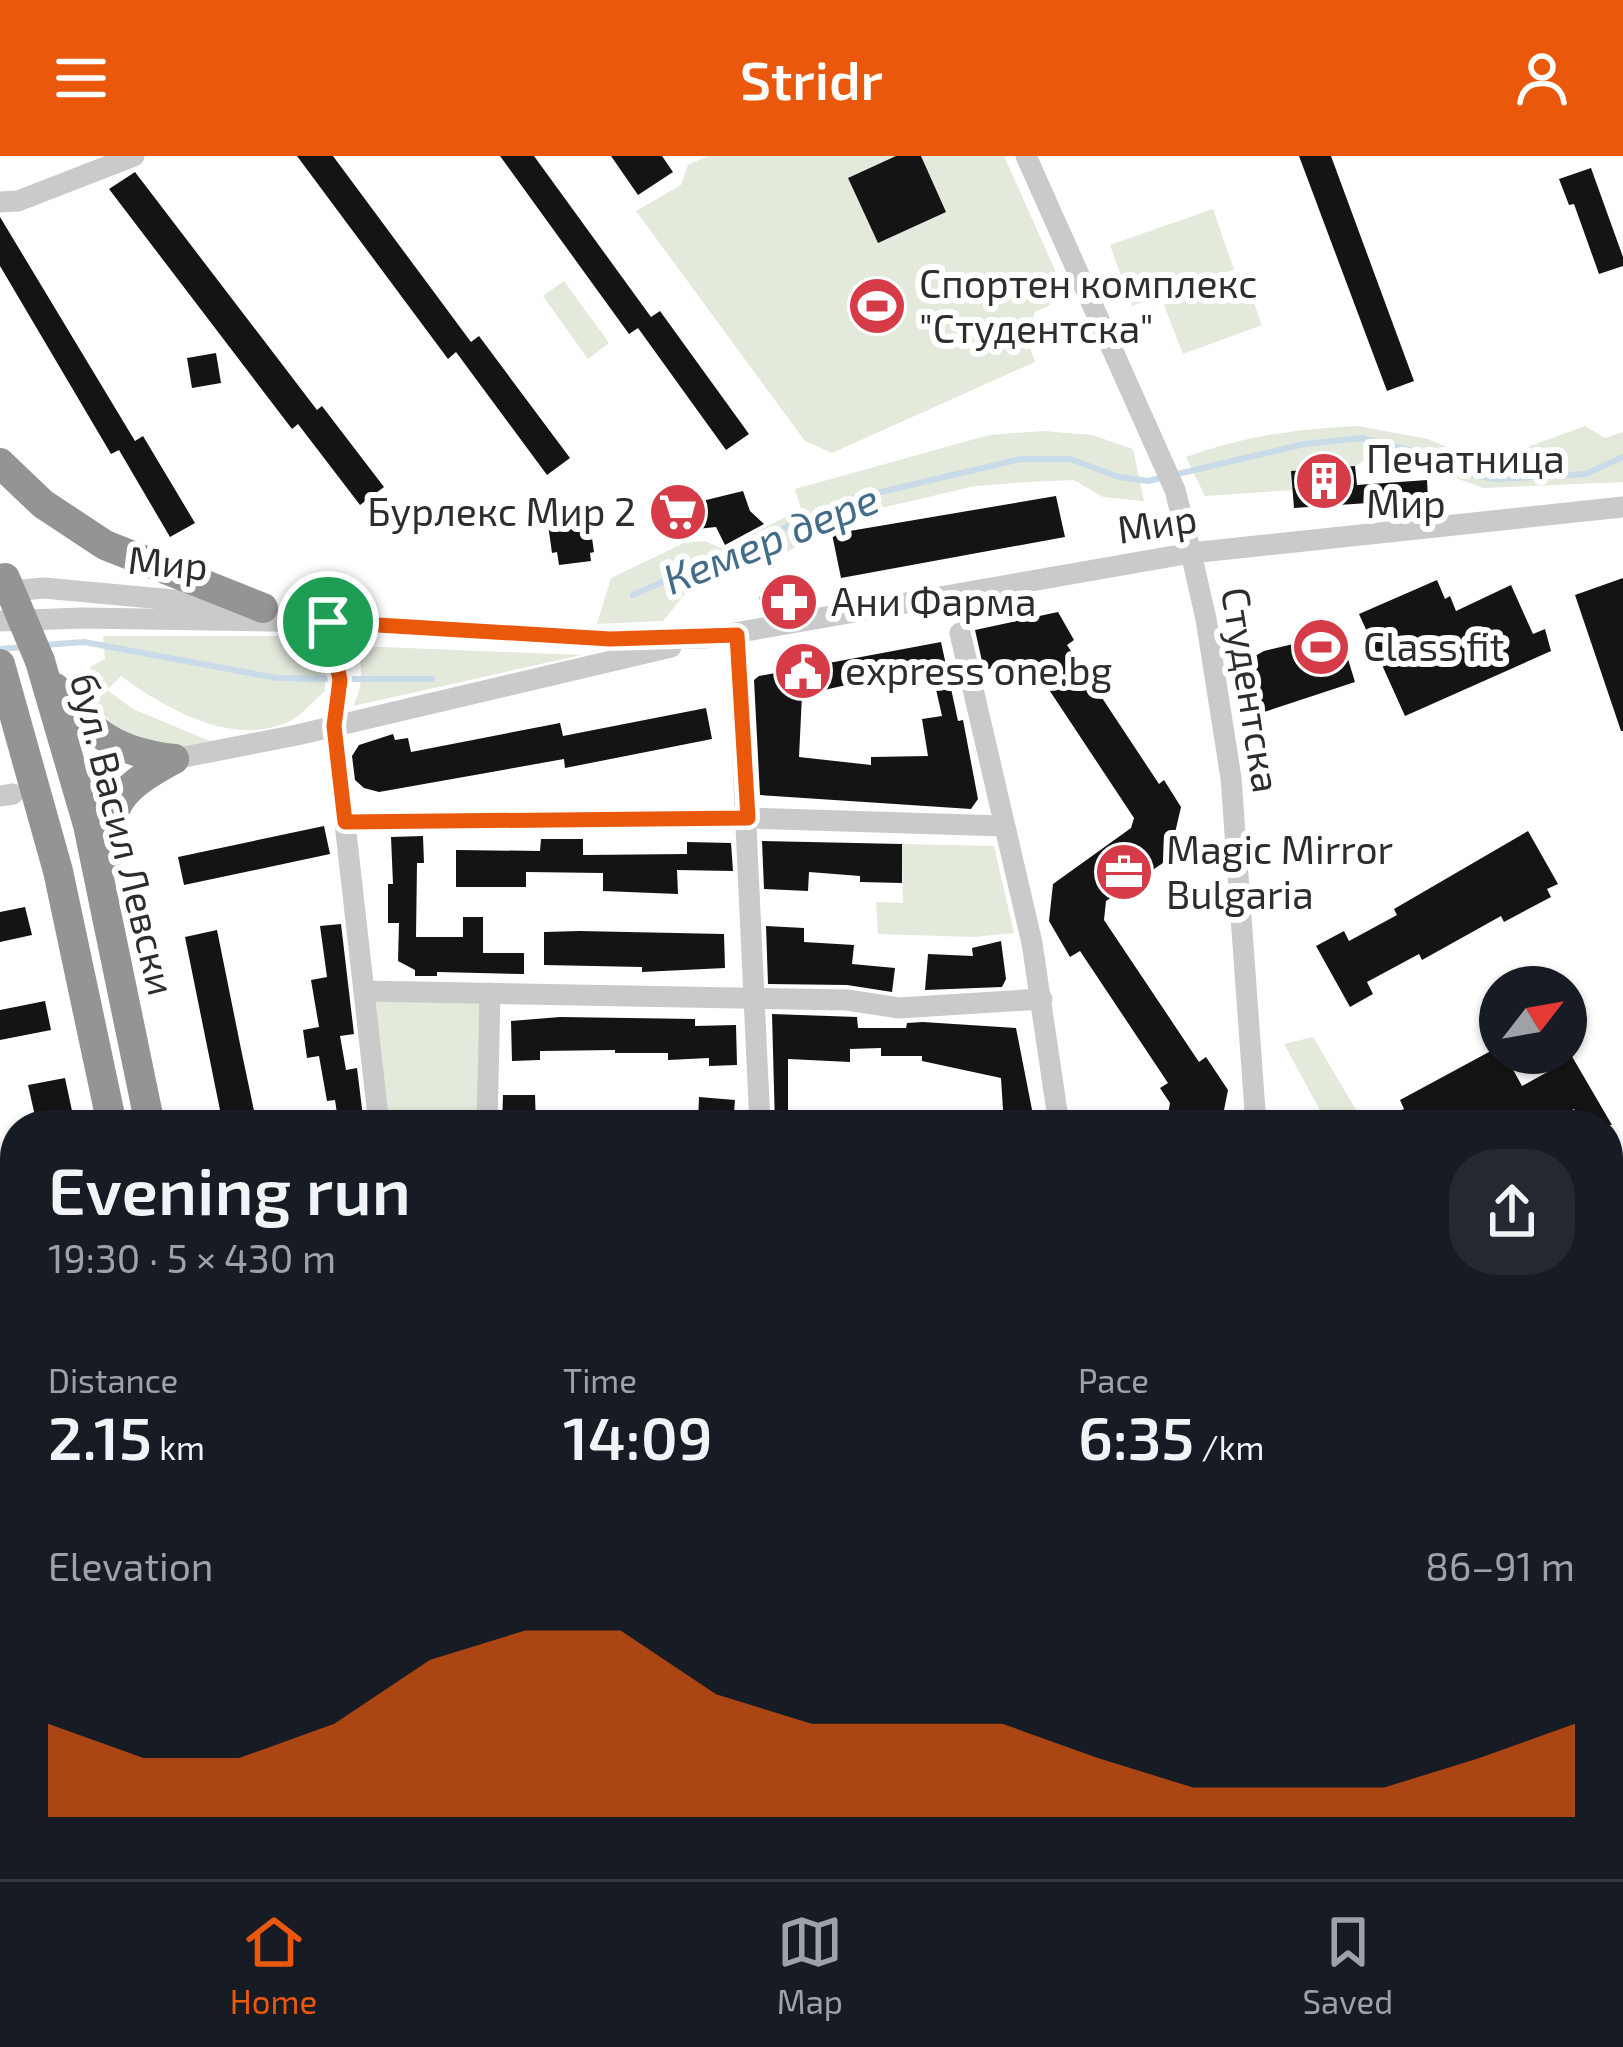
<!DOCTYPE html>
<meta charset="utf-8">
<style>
body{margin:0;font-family:"Exo 2",sans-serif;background:#242831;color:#f1f3f6;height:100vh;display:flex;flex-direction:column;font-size:45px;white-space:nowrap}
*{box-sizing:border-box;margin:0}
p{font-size:39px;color:#9ea1a6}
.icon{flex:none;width:66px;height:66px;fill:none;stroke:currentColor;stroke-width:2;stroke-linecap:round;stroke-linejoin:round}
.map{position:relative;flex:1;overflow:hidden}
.side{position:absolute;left:0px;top:954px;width:1623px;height:771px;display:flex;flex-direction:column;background:#171b24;border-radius:48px 48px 0 0;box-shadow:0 3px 9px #0004}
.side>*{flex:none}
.needle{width:78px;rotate:59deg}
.buttons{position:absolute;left:1479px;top:810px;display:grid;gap:24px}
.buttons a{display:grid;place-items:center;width:108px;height:108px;border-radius:50%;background:#171b24;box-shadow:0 3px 9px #0004;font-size:60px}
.pin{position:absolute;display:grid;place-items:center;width:102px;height:102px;color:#fff;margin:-51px;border:6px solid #fff;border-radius:50%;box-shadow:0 3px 12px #0007}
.round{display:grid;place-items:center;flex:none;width:126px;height:126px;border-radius:48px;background:#242831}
.headline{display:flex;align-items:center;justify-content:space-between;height:204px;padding:0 48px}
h1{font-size:66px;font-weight:600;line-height:90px}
.metrics{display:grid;grid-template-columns:repeat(3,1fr);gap:18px;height:204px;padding:12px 48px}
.metrics div{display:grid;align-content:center}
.metrics b{font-size:60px;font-weight:600}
.metrics small{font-size:33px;font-weight:400}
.metrics p{font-size:33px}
.chart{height:336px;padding:24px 48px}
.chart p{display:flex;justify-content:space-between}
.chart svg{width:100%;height:216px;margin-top:12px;fill:#ea580c;opacity:.7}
header{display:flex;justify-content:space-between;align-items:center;height:156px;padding:0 48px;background:#ea580c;color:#fff;font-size:54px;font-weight:600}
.menu{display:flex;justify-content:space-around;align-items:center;height:168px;border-top:3px solid #363941;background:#171b24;font-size:33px;color:#9ea1a6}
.menu a{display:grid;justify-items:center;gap:6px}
.menu .current{color:#ea580c}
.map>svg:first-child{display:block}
</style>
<header><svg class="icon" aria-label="menu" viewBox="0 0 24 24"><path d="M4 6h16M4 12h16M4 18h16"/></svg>Stridr<svg class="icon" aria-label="person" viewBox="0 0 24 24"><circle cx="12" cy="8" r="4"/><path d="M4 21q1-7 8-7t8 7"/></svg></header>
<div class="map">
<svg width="1623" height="1723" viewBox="0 0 1623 1723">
<rect width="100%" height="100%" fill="#fff"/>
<g fill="#e3e9db">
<polygon points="708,0 1004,0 1067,141 1035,156 1027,184 1035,206 832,297 805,285 636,55 681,29 688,9"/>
<polygon points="1213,53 1234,114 1132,150 1110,89"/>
<polygon points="1244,120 1262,169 1183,198 1164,149"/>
<polygon points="564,125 609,187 588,203 543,140"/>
<path d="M1358,270L1428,283L1463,298L1492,304L1585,270L1605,282L1623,276V326L1483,332L1445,318L1365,304L1355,310L1292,315L1293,334L1205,340L1186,301C1243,280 1297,273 1358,270Z"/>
<polygon points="1043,275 1092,279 1133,293 1144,345 1103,341 1074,324 1027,326 975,330 843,361 776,403 689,433 663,465 597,468 611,422 684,387 705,385 723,393 801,353 795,333 989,279"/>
<path d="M103,480H293L325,499V535C314,544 301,560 288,566C232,591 166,553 121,520L107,534L133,553L217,588C160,597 132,593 93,547L104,537L90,511L105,503Z"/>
<path d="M357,490L581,499L353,550C364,529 362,512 357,490Z"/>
<polygon points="902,688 994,690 1014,777 974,781 878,778 876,746 903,747"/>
<polygon points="364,835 490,837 486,969 379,969"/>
<polygon points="1313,881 1365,969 1328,969 1284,888"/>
<polygon points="1623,1018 1623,1163 1608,1140 1608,1027"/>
<polygon points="1623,1202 1623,1497 1617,1500 1608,1483 1608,1211"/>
</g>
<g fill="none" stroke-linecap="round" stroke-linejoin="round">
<g stroke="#c9dbe8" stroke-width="6">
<polyline points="633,439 847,344 1021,303 1070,303 1119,321 1148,325 1304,288 1362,282 1437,301 1471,319 1497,323 1586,318 1623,301"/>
<polyline points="44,489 84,486 277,522 333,523"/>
<polyline points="0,493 24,491"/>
<polyline points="346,523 432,523"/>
<polyline points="0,1241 15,1248"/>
<polyline points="1608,1658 1623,1668"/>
</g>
</g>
<g fill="#141414" fill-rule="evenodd">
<polygon points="297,0 333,0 471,186 479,180 570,302 547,319 456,196 448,203"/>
<polygon points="500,0 534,0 651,161 660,155 749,278 726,294 638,172 629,178"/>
<polygon points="611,0 662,0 673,16 638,39"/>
<polygon points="896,0 921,0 946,56 878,87 848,22"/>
<polygon points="1299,0 1331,0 1414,225 1387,235"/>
<polygon points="1591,12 1623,101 1623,110 1599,118 1574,48 1569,49 1559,23"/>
<polygon points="135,16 317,254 322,250 384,331 360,349 298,268 292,273 109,33"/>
<polygon points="0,61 135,285 143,280 195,367 170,381 119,294 111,298 0,110"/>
<polygon points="216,197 221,227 192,232 187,202"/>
<polygon points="1355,310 1357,329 1427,324 1428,343 1294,352 1291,315"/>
<polygon points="743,335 750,355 764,368 725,389 716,371 659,377 655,343 697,339 698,346"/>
<polygon points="1056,340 1065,381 841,422 832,378"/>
<polygon points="588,354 594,396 590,397 591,405 559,409 557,396 552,397 547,361"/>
<polygon points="1623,422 1623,575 1621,575 1575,439"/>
<polygon points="1437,424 1445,443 1450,440 1456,455 1511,429 1533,478 1545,473 1551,495 1405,560 1359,458"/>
<polygon points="809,430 813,447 762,457 759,441"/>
<polygon points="1058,456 1074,484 1067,489 1159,628 1164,624 1181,651 1169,703 1106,745 1104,764 1199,906 1206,901 1228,934 1221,969 1166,969 1170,947 1160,932 1168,927 1080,795 1070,801 1049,765 1053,728 1131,672 1134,662 1034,511 1028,515 1022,505 984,514 975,474"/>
<polygon points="1340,477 1355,526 1258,558 1250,515 1255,500 1264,495"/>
<path d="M941,486L958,565L963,564L978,643L971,653L760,639L754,524L759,520ZM933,520L942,560L922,563L928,600L871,601V609L799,601L802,539L864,525Z"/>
<polygon points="706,552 712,583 565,612 564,603 379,636 364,632 355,624 352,600 359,589 393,578 395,584 408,582 411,596 560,567 563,580"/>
<polygon points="324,670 330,698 184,729 178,701"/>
<polygon points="1528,675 1558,728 1547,733 1551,741 1504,766 1501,760 1422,804 1419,798 1367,826 1373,838 1350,851 1316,790 1344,775 1349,785 1397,759 1394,753"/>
<polygon points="423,680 424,707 417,707 416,781 463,781 463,761 483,761 483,797 524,797 524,818 437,816 437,820 415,820 415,814 398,805 399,767 388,767 388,728 393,728 391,681"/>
<polygon points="541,683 583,683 583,699 687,698 687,686 731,687 733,715 677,714 678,738 603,735 603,717 526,716 526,731 456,731 456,694 540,695"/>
<polygon points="762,685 902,688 902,727 860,726 860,720 809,716 808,735 764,733"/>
<polygon points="25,751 32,779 0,786 0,756"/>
<polygon points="341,768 354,878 340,880 346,914 357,912 364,969 342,969 338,964 335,944 327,945 319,900 307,902 303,874 319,871 311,824 327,821 320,770"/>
<polygon points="766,770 804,772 804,786 854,789 852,808 895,812 892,836 847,829 768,828"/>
<polygon points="217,774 241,893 257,969 223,969 185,781"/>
<polygon points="579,775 724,778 725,812 642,816 642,811 544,809 544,776"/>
<polygon points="1001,785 1006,823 1002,831 925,834 928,798 973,800 972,792"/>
<polygon points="45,845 51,874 0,884 0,854"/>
<polygon points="772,858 857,861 858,872 906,872 907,867 923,866 1016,872 1035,969 1004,969 1001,922 922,905 922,900 881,900 881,892 850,893 850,906 788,903 788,969 775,969"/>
<polygon points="560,861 695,863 695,870 736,869 737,909 709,910 709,902 668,904 668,897 615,897 615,894 540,895 540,904 512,905 511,865"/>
<polygon points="1500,890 1500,897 1504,897 1522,930 1551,914 1541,897 1570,897 1612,969 1583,969 1574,953 1546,969 1374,969 1404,953 1400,944"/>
<polygon points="65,922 75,969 37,969 28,929"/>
<polygon points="503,939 535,939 536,969 502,969"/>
<polygon points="699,941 735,944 733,969 698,967"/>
</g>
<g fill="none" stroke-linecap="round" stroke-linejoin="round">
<g stroke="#cacaca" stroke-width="21">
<polyline points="1026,0 1175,334 1191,397 1206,463 1231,622 1256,969"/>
<polyline points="0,46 18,45 134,0"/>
<polyline points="1,436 44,432 239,450"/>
<polyline points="0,465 82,462 328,466 610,483 706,482 1191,397 1623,351"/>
<polyline points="328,466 340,525 334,570 379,969"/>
<polyline points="960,477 1032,787 1059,969"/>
<polyline points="737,479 760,969"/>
<polyline points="174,603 297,579 671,491"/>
<polyline points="0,640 13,638"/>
<polyline points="345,666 749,662 1004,670"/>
<polyline points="364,835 847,844 899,852 1042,843"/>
<polyline points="487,969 490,837"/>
<polyline points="0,1088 15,1133"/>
<polyline points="0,1385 15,1382"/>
<polyline points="0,1489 15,1560"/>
<polyline points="0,1664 15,1661"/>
<polyline points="539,1710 542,1723"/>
<polyline points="723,1710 726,1723"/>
<polyline points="998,1710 1022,1723"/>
<polyline points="1186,1710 1187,1723"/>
<polyline points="1381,1710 1388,1723"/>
<polyline points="851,1723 858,1710"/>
</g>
<g stroke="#949494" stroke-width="30">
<polyline points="0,307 43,348 105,389 263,452"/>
<polyline points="40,505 88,669 150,969"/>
<polyline points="0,508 58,715 112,969"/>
<path d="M55,532C93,577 114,596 174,603"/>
<path d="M107,704C108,644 123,631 174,603"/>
<polyline points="265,1710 268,1723"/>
<polyline points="302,1710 304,1723"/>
</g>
<polyline stroke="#949494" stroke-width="30" points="5,422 40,505"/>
</g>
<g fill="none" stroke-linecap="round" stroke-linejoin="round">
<g stroke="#fff" stroke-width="24">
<polygon id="route" points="328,466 610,483 737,479 748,662 345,666 334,570 340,524"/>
</g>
<use href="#route" stroke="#ea580c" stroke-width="15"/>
</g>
<defs>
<g id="stadium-disc" transform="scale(3)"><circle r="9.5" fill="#d63c47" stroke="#fff"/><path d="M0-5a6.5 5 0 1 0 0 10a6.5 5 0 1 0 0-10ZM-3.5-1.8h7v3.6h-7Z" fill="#fff"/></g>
<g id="building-disc" transform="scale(3)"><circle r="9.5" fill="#d63c47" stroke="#fff"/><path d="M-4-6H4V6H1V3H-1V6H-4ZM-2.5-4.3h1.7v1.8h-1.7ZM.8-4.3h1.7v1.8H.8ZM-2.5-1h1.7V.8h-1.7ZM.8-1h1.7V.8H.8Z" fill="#fff"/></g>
<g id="supermarket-disc" transform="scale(3)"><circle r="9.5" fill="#d63c47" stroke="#fff"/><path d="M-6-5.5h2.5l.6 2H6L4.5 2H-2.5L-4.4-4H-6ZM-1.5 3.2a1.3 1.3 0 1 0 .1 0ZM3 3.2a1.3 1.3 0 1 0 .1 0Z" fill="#fff"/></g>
<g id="pharmacy-disc" transform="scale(3)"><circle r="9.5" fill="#d63c47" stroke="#fff"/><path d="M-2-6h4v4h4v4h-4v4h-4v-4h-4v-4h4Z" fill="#fff"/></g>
<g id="civic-disc" transform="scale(3)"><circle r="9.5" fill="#d63c47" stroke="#fff"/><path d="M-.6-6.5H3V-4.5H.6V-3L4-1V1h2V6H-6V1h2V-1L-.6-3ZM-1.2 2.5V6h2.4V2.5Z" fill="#fff"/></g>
<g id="office-disc" transform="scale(3)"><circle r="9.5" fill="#d63c47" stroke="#fff"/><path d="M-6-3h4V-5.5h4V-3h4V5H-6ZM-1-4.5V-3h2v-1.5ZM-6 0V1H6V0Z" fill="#fff"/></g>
</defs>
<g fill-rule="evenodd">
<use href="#stadium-disc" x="877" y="150"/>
<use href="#building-disc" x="1324" y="325"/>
<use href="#supermarket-disc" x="678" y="356"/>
<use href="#pharmacy-disc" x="789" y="446"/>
<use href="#stadium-disc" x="1321" y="491"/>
<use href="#civic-disc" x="803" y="515"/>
<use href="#office-disc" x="1124" y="716"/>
</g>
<g text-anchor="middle" stroke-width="12" stroke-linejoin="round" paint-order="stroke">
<g font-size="39" fill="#2d2d2d" stroke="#fff" text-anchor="start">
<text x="919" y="142">Спортен комплекс<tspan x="919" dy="45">"Студентска"</tspan></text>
<text x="1366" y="317">Печатница<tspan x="1366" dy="45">Мир</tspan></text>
<text x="636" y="370" text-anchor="end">Бурлекс Мир 2</text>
<text x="831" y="460">Ани Фарма</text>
<text x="1363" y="505">Class fit</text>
<text x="845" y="529">express one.bg</text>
<text x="1166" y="708">Magic Mirror<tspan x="1166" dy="45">Bulgaria</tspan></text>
</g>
<g font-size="39" fill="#2d2d2d" stroke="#fff">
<text transform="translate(1157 368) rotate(-9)" y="14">Мир</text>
<text transform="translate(168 407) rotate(5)" y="14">Мир</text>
<text transform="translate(1251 534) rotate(81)" y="14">Студентска</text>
<text transform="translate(123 678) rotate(76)" y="14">бул. Васил Левски</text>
</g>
<g font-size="42" font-style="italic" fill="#426c87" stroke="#fff">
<text transform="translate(771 383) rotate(-22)" y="15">Кемер дере</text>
</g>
</g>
</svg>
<div class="buttons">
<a><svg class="needle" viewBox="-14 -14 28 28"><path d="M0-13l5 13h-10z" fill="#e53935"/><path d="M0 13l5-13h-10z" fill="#9ea1a6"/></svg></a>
</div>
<div class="pin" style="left:328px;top:466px;background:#1e9e55"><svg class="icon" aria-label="arrive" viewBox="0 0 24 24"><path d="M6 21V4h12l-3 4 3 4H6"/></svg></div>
<section class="side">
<div class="headline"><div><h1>Evening run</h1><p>19:30 · 5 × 430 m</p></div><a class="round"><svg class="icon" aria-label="share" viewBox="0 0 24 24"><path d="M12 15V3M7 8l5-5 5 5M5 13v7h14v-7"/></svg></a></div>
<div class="metrics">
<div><p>Distance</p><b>2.15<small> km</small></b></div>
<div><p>Time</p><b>14:09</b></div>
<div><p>Pace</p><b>6:35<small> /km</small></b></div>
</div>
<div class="chart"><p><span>Elevation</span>86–91 m</p>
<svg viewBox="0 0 160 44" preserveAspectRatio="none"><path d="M0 44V25L10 32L20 32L30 25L40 12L50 6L60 6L70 19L80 25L90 25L100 25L110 32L120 38L130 38L140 38L150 32L160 25V44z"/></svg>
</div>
</section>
</div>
<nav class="menu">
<a class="current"><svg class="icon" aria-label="home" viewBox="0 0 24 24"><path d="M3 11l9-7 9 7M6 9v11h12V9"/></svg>Home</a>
<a><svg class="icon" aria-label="map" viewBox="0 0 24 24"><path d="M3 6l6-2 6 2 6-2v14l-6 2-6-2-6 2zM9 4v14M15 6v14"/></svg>Map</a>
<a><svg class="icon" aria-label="saved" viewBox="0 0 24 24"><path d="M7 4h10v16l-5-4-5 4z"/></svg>Saved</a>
</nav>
